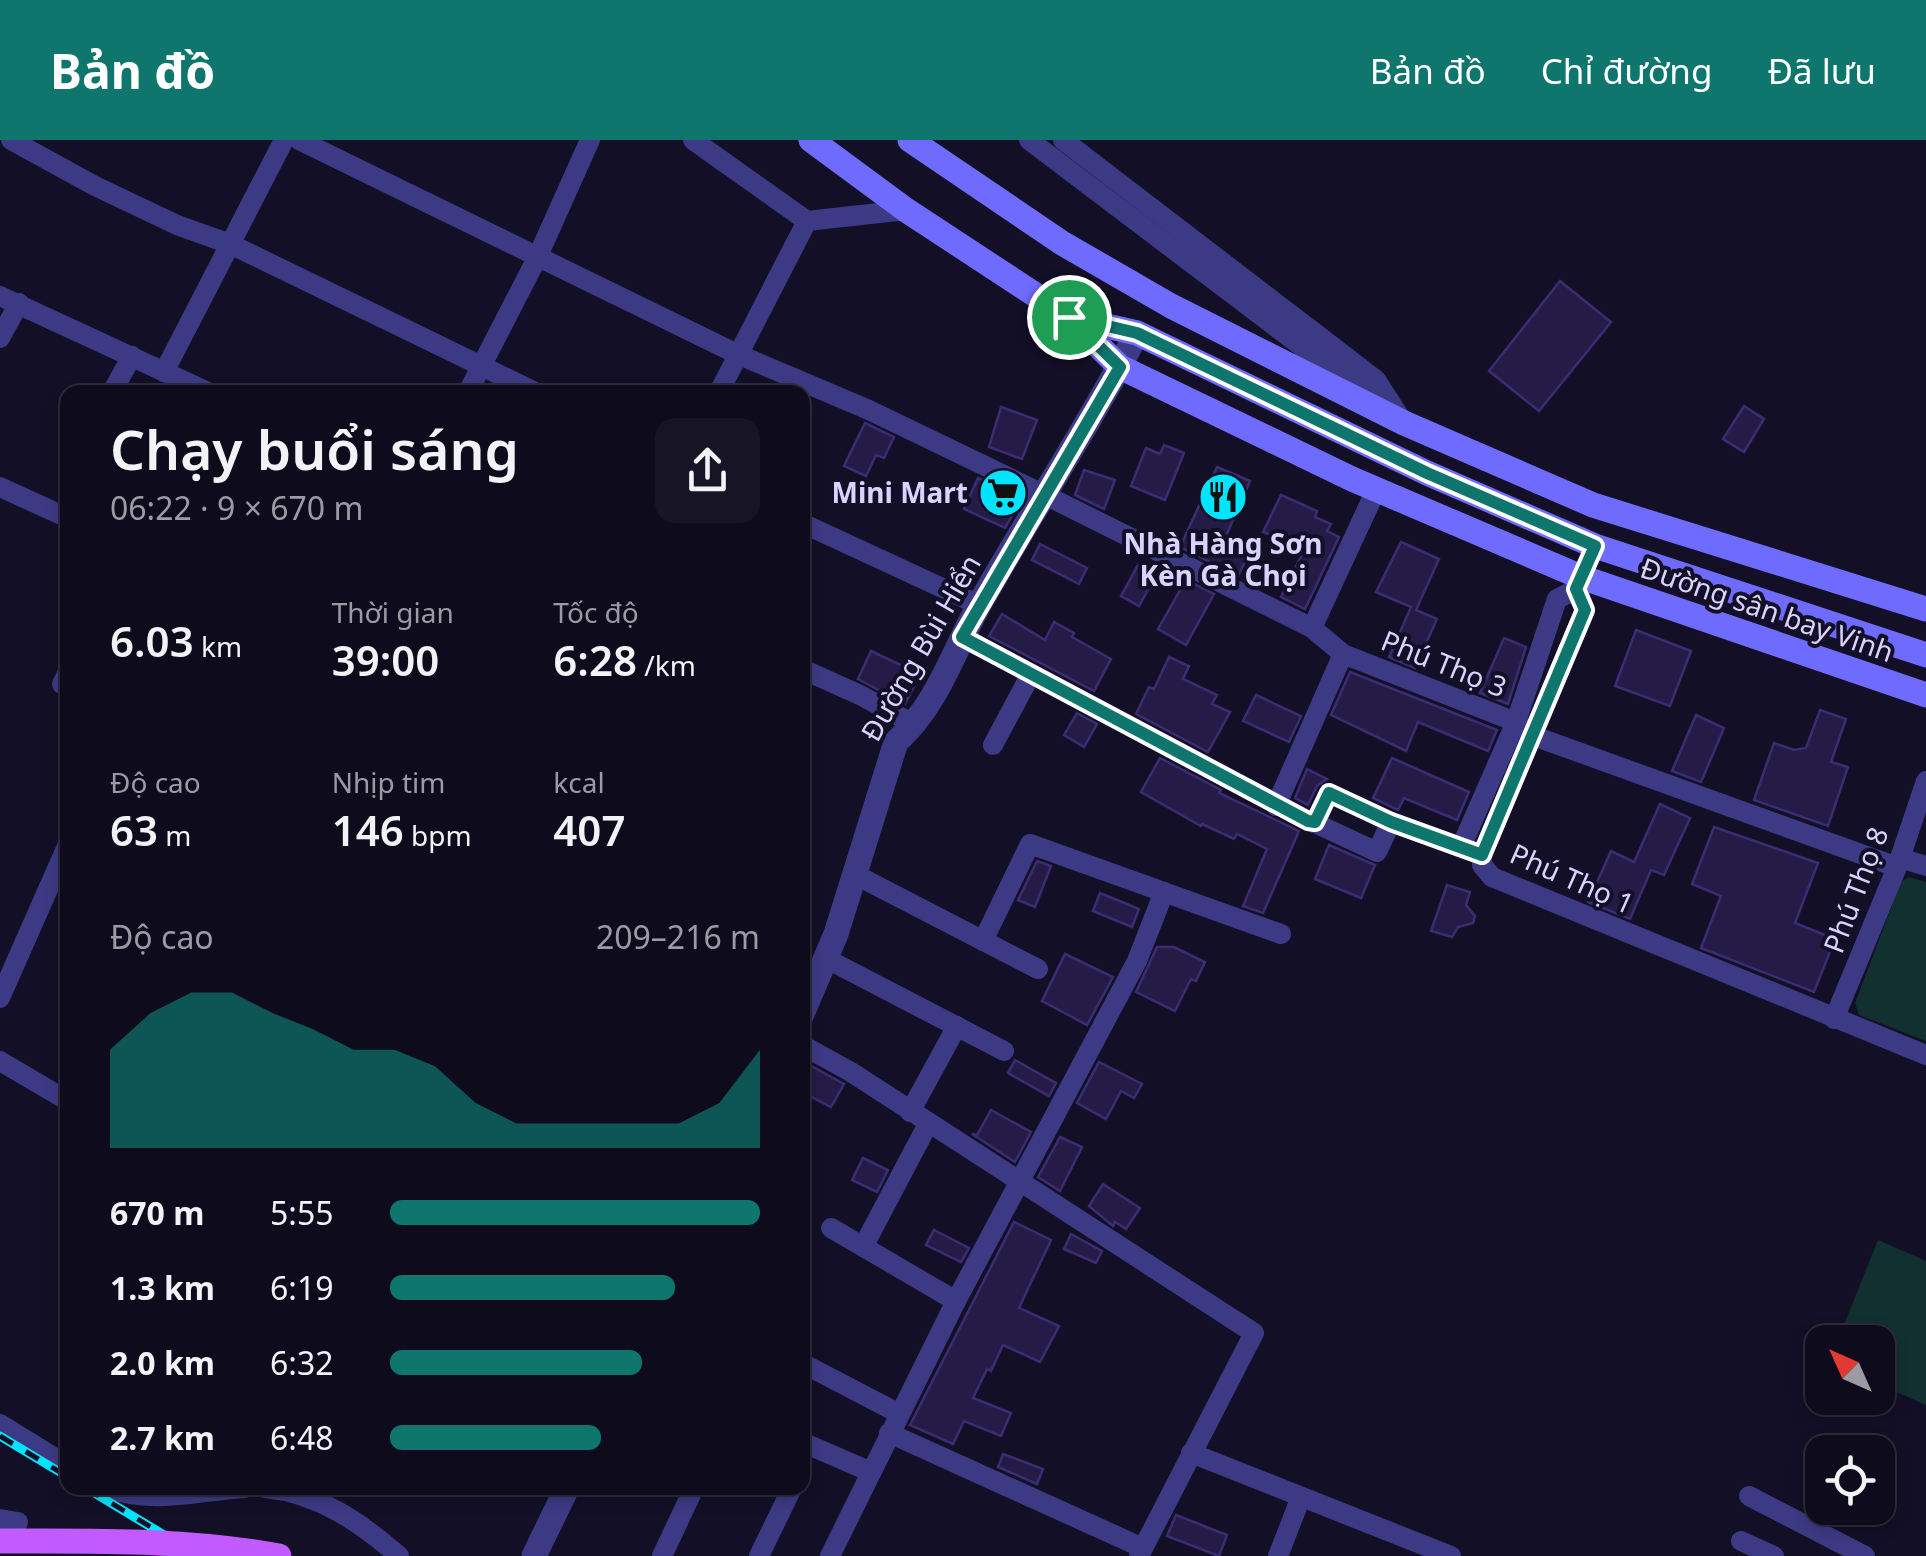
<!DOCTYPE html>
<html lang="vi">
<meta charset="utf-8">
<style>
body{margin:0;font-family:"Noto Sans",sans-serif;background:#171425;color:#f1f3f6;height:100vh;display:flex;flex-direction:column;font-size:38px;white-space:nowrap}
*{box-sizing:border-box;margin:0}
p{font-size:32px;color:#9b9ba3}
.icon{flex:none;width:55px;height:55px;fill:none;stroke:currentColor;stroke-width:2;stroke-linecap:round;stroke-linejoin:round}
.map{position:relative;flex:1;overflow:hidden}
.details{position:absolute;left:60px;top:245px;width:750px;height:1110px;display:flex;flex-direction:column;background:#0e0b1c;border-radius:20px;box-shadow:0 5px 15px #0003,0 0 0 2px #2e2b3b}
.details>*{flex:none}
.needle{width:65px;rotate:315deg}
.buttons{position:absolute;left:1805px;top:1185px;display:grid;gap:20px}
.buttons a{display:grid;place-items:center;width:90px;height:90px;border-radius:20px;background:#0e0b1c;box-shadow:0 5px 15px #0003,0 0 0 2px #2e2b3b;font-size:50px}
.pin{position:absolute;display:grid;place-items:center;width:85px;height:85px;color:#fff;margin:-42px;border:5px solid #fff;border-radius:50%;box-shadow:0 2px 10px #0007}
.round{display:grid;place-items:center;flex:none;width:105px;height:105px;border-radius:20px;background:#171425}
.overview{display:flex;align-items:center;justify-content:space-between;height:170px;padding:0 50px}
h1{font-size:55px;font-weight:600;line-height:75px}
.stats{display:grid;grid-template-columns:repeat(3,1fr);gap:15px;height:170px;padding:10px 50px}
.stats div{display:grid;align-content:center}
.stats b{font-size:42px;font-weight:600}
.stats small{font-size:28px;font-weight:400}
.stats p{font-size:28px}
.chart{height:280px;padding:20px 50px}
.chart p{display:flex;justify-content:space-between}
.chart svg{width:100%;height:180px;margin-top:10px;fill:#0f766e;opacity:.7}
ul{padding:0 50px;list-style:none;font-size:32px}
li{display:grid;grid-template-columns:160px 120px 1fr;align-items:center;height:75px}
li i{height:25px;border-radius:12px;background:#0f766e}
header{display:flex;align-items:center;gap:60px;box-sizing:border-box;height:140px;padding:0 50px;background:#0f766e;color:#fff}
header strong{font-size:48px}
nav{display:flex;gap:55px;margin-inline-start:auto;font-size:35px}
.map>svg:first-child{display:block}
</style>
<header>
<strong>Bản đồ</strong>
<nav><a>Bản đồ</a><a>Chỉ đường</a><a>Đã lưu</a></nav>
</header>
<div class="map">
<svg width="1926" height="1416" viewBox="0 0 1926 1416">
<rect width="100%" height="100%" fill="#130f26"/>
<g fill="#12302f">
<polygon points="1909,737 1926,742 1926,901 1859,875 1855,863 1901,742"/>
<polygon points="1878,1100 1926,1121 1926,1265 1878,1244 1878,1202 1837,1202"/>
</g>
<g fill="#241b47" stroke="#3b2d73" stroke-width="2.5">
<polygon points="1560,141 1611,182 1539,271 1489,231"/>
<polygon points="1744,266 1764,279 1744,312 1723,299"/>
<polygon points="1001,267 1037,280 1022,319 989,307"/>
<polygon points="865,283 894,297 884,318 876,315 866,336 844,326"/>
<polygon points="1164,305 1184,313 1165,360 1131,346 1146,308 1160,314"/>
<polygon points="1217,327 1250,341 1226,396 1252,408 1238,436 1180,407"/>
<polygon points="1084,330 1115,340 1104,369 1075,355"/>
<polygon points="978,338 1022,359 1005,388 964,369"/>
<polygon points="1281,355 1317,371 1315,377 1331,384 1327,391 1339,397 1305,469 1281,457 1305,408 1263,392"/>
<polygon points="1401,402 1439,419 1416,470 1437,479 1415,528 1389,517 1411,467 1376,452"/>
<polygon points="1040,404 1087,428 1079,444 1032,420"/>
<polygon points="1138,425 1156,435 1139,466 1121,456"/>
<polygon points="1186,440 1214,454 1186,505 1158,489"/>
<polygon points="1002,474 1045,500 1054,482 1074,493 1072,497 1111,519 1094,551 989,496"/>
<polygon points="1636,490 1691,511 1670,566 1615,546"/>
<polygon points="1504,498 1526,507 1508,564 1480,553"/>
<polygon points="871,511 920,534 905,564 858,539"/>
<polygon points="1169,517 1189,526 1183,539 1217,555 1212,564 1230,572 1208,612 1136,574 1149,547 1154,549"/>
<polygon points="1350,532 1497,590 1488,611 1418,582 1406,611 1331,575"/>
<polygon points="1256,555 1301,576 1289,602 1243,581"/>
<polygon points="1820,570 1846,579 1831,622 1848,627 1828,686 1754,660 1774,603 1794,610 1806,608"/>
<polygon points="1077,573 1097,584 1084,607 1064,595"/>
<polygon points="1696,575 1724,588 1701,642 1672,631"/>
<polygon points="1160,618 1221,650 1219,653 1299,691 1263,773 1243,766 1267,709 1237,694 1234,699 1202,684 1201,686 1141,652"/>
<polygon points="1392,618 1469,652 1457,680 1404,658 1398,670 1373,658"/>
<polygon points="1307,629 1327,639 1317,646 1308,665 1295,658"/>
<polygon points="1660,664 1690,678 1664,735 1651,730 1630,779 1588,762 1611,711 1634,722"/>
<polygon points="1714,687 1818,723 1795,783 1835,799 1814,852 1701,808 1721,756 1692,744"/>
<polygon points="1329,705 1375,725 1361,758 1315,739"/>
<polygon points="1037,721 1051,726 1035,767 1018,760"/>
<polygon points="1447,745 1470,752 1466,765 1475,776 1473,783 1458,787 1452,797 1431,791"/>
<polygon points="1100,753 1139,769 1132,787 1093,771"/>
<polygon points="1157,807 1174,807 1205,822 1196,841 1191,839 1175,871 1136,852"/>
<polygon points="1065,814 1113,837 1087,885 1042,861"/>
<polygon points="1015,920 1056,943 1049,956 1008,933"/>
<polygon points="802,921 844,944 831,967 802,952"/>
<polygon points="1099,922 1142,944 1134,958 1121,951 1106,979 1077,963"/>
<polygon points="991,970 1031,992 1015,1022 972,994 977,995"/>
<polygon points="1060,997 1082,1007 1060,1051 1038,1037"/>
<polygon points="863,1018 888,1030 877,1052 852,1040"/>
<polygon points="1103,1044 1140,1068 1126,1089 1115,1082 1113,1086 1089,1066"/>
<polygon points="1014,1082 1051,1100 1019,1168 1059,1186 1040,1222 1003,1205 991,1231 987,1229 973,1258 1011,1273 1001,1296 964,1281 953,1304 910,1285"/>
<polygon points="934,1090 969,1108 961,1122 926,1105"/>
<polygon points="1071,1094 1102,1111 1096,1123 1064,1109"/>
<polygon points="1003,1314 1043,1329 1037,1344 998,1327"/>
<polygon points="1176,1375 1227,1395 1219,1416 1167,1396"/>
</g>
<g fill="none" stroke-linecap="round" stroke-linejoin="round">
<g stroke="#3d3a85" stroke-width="20">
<polyline points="11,0 95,46 177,85 230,104 535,252"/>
<polyline points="299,0 737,214 869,270 1045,355 1312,488 1343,514 1516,582 1531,595 1897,727"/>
<polyline points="693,0 807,81"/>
<polyline points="1029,0 1366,255"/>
<polyline points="0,156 208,252"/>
<polyline points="0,198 19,163"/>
<polyline points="1324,200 1376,240 1403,282"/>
<polyline points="164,232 284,0"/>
<polyline points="112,252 132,216"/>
<polyline points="468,252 537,118 590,0"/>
<polyline points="719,252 807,81 906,70"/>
<polyline points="0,347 68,378"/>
<polyline points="802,383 979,465"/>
<polyline points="1312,488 1376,350"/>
<polyline points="962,497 1309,681 1315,683 1329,653 1391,682 1482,715 1482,725 1492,737 1926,915"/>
<polyline points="802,529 860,555 915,585"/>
<polyline points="62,544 68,532"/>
<polyline points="993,605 1031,534"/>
<polyline points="1276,666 1343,514"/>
<polyline points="1315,683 1377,712 1391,682"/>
<polyline points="1462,705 1516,582 1557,459 1577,449"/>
<polyline points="1482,715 1585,470 1577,449"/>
<polyline points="1900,718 1926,726"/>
<polyline points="854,734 1038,829"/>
<polyline points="983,801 1030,704 1281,794"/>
<polyline points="827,819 1004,911"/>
<polyline points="0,858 68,704"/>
<polyline points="1834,879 1897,727 1926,641"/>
<polyline points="802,905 851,932 1254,1193 1139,1416"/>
<polyline points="0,921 68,961"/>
<polyline points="910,972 957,886"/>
<polyline points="831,1088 956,1161"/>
<polyline points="863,1107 928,984"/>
<polyline points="802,1223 898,1273"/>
<polyline points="0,1284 68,1326"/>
<polyline points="889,1293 1143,1408"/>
<polyline points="802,1302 871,1332"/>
<polyline points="1191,1313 1451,1416"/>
<path d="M107,1348C152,1365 198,1351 245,1348"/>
<path d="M265,1348C318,1353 360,1382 399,1416"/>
<polyline points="1749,1356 1865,1416"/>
<polyline points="0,1379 18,1382"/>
<polyline points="1741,1401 1774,1416"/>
<polyline points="662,1416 694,1348"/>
<polyline points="759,1416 792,1348"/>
<polyline points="830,1416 956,1161 1137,821 1164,752"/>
<polyline points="1278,1416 1301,1357"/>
</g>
<g stroke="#3d3a85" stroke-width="25">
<path d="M802,874L836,794L896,602C938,564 953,512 979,465C1030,374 1089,286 1137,193"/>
<polyline points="534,1416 567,1348"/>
</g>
<g stroke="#6f6bff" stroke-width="25">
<polyline points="811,0 906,70 1069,177 1120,227 1352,339 1581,437 1926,555"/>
<polyline points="910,0 1062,103 1171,166 1404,283 1593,365 1926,469"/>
<polyline points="1072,178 1137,193 1427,333 1595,406 1926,515"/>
</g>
<g stroke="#00e5ff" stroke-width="9">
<g id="rail">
<polyline points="0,1296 68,1337"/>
<polyline points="86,1348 199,1416"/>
</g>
</g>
<use href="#rail" stroke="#130f26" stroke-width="5" stroke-dasharray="15" stroke-linecap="butt"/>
<polyline stroke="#3d3a85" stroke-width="20" points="1063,0 1324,200"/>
<path stroke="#c25bff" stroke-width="25" d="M0,1401C93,1401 187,1399 279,1416"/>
</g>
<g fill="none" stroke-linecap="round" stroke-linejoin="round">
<g stroke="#fff" stroke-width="20">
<polygon id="route" points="1069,177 1137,193 1427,333 1595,406 1576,449 1585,470 1482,715 1391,682 1329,653 1315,682 1308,681 962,497 1120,227"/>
</g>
<use href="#route" stroke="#0f766e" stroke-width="12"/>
</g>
<defs>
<g id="supermarket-disc" transform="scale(2.5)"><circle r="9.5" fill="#00e5ff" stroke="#130f26"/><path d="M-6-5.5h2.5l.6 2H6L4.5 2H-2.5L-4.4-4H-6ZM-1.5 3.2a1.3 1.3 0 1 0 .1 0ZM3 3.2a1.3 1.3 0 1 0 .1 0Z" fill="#111"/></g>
<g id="restaurant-disc" transform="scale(2.5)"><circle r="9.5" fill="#00e5ff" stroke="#130f26"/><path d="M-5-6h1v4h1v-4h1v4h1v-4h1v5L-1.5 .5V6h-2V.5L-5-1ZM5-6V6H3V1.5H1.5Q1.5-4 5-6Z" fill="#111"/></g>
</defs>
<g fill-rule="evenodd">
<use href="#supermarket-disc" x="1003" y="353"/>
<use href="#restaurant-disc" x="1223" y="357"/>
</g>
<g text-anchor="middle" stroke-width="8" stroke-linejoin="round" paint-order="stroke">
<g font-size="28" font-weight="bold" fill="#d9d4ff" stroke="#130f26" text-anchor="end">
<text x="968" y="363">Mini Mart</text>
<text x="1223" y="414" text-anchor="middle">Nhà Hàng Sơn<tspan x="1223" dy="32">Kèn Gà Chọi</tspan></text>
</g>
<g font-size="28" fill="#d9d4ff" stroke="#130f26">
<text transform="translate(1767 470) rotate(19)" y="10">Đường sân bay Vinh</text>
<text transform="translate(921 508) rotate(-60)" y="10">Đường Bùi Hiển</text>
<text transform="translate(1444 524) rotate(22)" y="10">Phú Thọ 3</text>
<text transform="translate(1572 739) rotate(24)" y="10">Phú Thọ 1</text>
<text transform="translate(1856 750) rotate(-69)" y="10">Phú Thọ 8</text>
</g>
</g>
</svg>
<div class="buttons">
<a><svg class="needle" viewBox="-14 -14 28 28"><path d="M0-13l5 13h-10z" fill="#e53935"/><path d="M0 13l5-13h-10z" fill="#9b9ba3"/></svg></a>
<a><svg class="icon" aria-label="locate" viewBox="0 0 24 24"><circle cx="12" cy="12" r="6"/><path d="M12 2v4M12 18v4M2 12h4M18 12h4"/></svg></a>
</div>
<div class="pin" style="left:1069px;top:177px;background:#1e9e55"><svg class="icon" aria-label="arrive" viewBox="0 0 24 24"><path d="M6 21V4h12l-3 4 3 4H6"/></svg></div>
<section class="details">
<div class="overview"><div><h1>Chạy buổi sáng</h1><p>06:22 · 9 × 670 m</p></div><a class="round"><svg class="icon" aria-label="share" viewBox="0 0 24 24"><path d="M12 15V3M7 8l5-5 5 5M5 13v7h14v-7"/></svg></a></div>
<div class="stats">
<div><b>6.03<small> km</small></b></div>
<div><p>Thời gian</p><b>39:00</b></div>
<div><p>Tốc độ</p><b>6:28<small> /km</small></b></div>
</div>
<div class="stats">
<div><p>Độ cao</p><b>63<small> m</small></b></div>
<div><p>Nhịp tim</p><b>146<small> bpm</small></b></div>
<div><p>kcal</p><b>407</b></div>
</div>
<div class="chart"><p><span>Độ cao</span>209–216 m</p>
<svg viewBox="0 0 160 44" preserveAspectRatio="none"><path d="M0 44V20L10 11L20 6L30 6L40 11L50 15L60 20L70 20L80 24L90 33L100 38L110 38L120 38L130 38L140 38L150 33L160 20V44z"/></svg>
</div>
<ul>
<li><b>670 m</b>5:55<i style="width:100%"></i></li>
<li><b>1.3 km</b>6:19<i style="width:77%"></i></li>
<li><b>2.0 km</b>6:32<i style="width:68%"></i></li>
<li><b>2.7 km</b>6:48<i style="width:57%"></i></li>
</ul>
</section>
</div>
